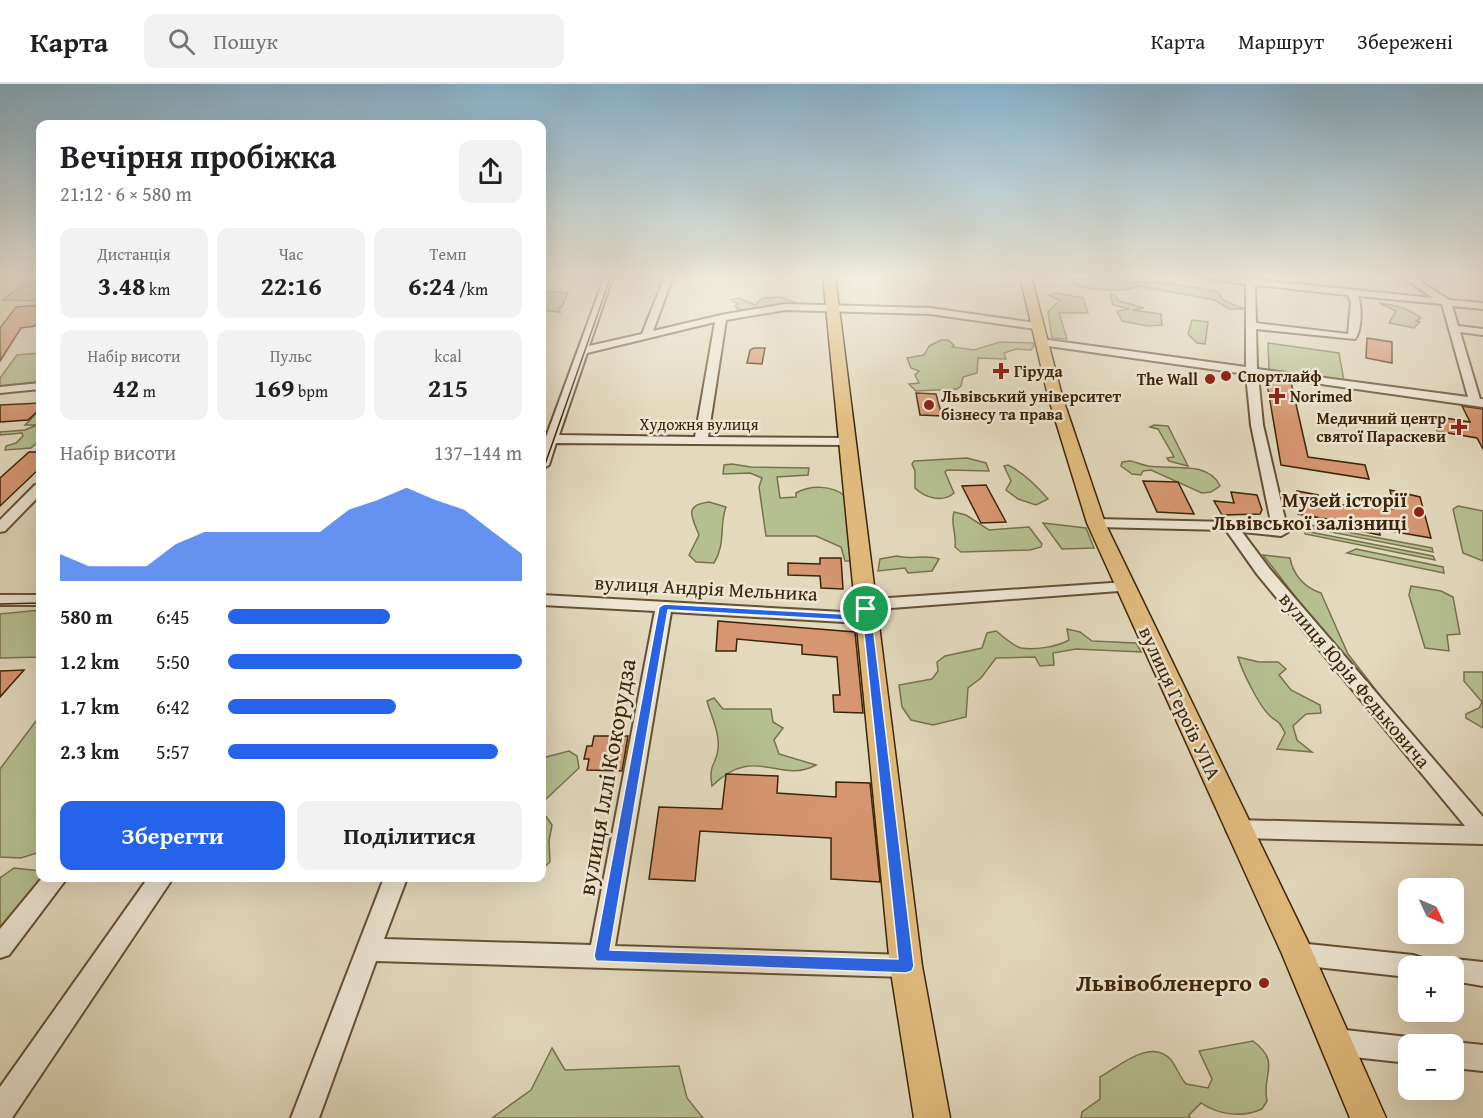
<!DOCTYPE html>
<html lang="uk">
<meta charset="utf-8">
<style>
body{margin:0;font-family:"Gentium Book Plus",serif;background:#f2f2f2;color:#202124;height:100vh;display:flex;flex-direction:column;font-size:22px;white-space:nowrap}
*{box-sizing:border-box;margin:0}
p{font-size:20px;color:#757577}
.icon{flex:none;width:33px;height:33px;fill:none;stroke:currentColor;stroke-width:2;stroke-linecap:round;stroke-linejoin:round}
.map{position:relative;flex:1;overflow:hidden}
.side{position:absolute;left:36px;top:36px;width:510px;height:762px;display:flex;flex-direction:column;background:#fff;border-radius:12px;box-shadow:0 6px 24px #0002}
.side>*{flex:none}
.needle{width:39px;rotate:134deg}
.controls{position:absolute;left:1398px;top:794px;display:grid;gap:12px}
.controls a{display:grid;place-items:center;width:66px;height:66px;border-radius:12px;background:#fff;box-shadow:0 6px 24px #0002;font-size:30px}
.pin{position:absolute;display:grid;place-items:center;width:51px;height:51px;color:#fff;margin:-26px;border:3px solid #fff;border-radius:50%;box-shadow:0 2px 6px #0007}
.round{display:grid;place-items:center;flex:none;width:63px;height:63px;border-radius:12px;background:#f2f2f2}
.summary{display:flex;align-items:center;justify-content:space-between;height:102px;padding:0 24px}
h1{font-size:33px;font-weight:700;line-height:45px}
.figures{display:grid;grid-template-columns:repeat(3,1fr);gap:9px;height:102px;padding:6px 24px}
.figures div{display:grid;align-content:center;border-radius:12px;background:#f2f2f2;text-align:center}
.figures b{font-size:26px;font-weight:700}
.figures small{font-size:16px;font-weight:400}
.figures p{font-size:16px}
.chart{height:168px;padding:12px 24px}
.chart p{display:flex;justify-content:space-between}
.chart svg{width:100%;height:108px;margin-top:6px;fill:#2563eb;opacity:.7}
.primary-button{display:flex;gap:12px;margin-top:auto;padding:12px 24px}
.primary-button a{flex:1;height:69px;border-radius:12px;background:#2563eb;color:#fff;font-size:24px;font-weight:700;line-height:69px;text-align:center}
.primary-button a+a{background:#f2f2f2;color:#202124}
ul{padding:0 24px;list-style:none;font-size:20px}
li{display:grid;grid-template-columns:96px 72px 1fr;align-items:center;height:45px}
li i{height:15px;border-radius:8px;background:#2563eb}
header{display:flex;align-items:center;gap:36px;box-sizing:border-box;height:84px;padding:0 30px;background:#fff;border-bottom:2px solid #e0e0e0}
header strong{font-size:28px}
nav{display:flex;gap:33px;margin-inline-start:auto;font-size:21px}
.search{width:420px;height:54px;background:#f2f2f2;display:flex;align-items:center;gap:15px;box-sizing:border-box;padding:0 21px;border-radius:12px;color:#757577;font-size:22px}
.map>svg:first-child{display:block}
</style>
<header>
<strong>Карта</strong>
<div class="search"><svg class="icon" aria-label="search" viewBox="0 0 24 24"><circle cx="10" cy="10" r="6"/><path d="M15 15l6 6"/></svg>Пошук</div>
<nav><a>Карта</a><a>Маршрут</a><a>Збережені</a></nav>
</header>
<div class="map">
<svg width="1483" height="1034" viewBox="0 0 1483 1034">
<rect width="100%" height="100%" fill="#e3d9bd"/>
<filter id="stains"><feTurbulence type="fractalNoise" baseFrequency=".00333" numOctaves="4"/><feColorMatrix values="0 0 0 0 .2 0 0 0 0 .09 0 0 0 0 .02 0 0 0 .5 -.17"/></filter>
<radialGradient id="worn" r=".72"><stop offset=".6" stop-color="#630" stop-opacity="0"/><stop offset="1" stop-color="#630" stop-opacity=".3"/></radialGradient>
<g fill="#b5bf90" stroke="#78724b" stroke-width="1.5">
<polygon points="33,192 40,192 40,217 3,216"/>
<path d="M1076,195L1174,200L1218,208L1223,216L1244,225H1229L1215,216L1138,202C1125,209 1086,206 1072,200V196Z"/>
<polygon points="542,207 568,209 561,224 557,224 560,228 542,226"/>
<polygon points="1056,209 1083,214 1088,229 1059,229 1067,255 1052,254 1048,228 1060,216 1048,211"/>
<polygon points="1110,210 1114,211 1119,217 1144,224 1132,226 1161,230 1162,241 1148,242 1122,237 1117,227 1130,225 1113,221"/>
<polygon points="780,213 799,220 739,226 735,222 738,220 731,216 739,214 755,221 763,214"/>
<path d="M1379,219C1396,221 1408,224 1421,234L1416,237L1420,238L1414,244L1389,239L1396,227Z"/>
<polygon points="1192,236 1208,238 1205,260 1197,259 1188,250"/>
<polygon points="941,256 948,256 954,261 952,263 974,266 1000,258 1033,259 1034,262 1031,266 1016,265 1004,269 1006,275 978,274 977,289 963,293 961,302 957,305 916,307 909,300 919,299 915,291 919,287 911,284 907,274 924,271 929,262"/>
<polygon points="1268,259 1339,269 1344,297 1269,287"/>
<polygon points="40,269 40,298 0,302 0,294 17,271"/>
<polygon points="40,326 40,356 31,364 5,366 6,362 16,359 23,352 22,349 0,351 0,348 25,346 37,341 25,341"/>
<polygon points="1154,341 1168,342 1188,382 1169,377 1167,374 1174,373 1158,345 1150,343"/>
<path d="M967,374L986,379L989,387L947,386L945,388L954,409C943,419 925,414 915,404V387L912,380L914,377Z"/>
<path d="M1130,377C1136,378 1142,381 1148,382C1170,386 1208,376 1220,402L1211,408L1202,409L1151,386L1143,387L1141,391L1132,390L1121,382L1122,378Z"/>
<path d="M732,380L751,383L809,384L808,391L777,393L780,414L796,413V409C810,401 832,401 845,412L853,477H845L841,463L816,452H766L759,403L762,394L750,389L723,390L724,381Z"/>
<path d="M1008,381C1022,388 1037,402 1048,415L1036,421L1018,415L1006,406L1011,397L1004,382Z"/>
<path d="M709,418L726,423C719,441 726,460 714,479L696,478L689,471L699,451C692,433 683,421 709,418Z"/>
<polygon points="1458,422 1483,427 1483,477 1463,469 1453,425"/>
<path d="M954,428L966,431L989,446L1029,443L1042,460L1041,463L1030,466L961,468L955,463C957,451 950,439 954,428Z"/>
<polygon points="1043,439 1086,444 1094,464 1062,465"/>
<polygon points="1305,440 1432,464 1433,468 1305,443"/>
<polygon points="1305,447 1433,472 1435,476 1305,450"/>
<polygon points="1356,465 1443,483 1444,489 1347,469"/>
<path d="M1263,471L1290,474C1293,491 1305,504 1321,509L1348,570L1393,628H1385Z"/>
<path d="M897,472C909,476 927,470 939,475L932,487L908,489L905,484L878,487L880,475Z"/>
<polygon points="1411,502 1441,507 1453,513 1460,550 1447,551 1449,567 1425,564 1409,511"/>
<polygon points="40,526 40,573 0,574 0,530"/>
<path d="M1067,545L1080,548L1092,557L1136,559L1141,568L1076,565L1053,569L1054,581L1040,582L1035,573L996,574L981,594L968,604L966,633L933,641L911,636L902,623L899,601L932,595L938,587L937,578L945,572L982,564L987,549L996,547C1003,552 1013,562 1021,564C1035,566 1057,563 1069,556Z"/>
<path d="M1238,573L1259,578H1278L1286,585L1279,591L1291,606L1320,621L1321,629L1306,630L1293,642L1297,656L1312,668L1277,665L1285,649C1278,635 1279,640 1270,632C1259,622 1242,587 1238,573Z"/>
<polygon points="1464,588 1483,588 1483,644 1466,634 1466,630 1479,624 1482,618 1464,597"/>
<path d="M714,614L723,625H771L773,638L783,644L774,656L779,670L816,681C779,701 755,659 712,702C708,678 717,681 718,665C720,649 711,632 707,617Z"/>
<polygon points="36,637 40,637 40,768 21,774 0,773 0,685"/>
<polygon points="569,667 577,672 579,684 545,716 545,731 552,741 549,757 550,778 542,785 542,681 546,673"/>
<polygon points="14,784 40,787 40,794 48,794 0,851 0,794"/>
<path d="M1253,957C1282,979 1261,990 1267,1017L1262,1025C1242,1034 1219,1031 1201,1019L1189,1031L1190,1034H1081L1082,1028L1100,1015V993C1118,983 1151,953 1171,976C1177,984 1180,993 1186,1000L1208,1004L1212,995L1199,967Z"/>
<polygon points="552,964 565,986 679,982 687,1014 703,1034 492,1034 531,1006"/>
</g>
<g fill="#d69671" stroke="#3b2406" stroke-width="1.5">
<polygon points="40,221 40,235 35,242 21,244 0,277 0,244 16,223"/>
<polygon points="1367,254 1392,258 1392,279 1366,274"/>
<polygon points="754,264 765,264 762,280 747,279 750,266"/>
<polygon points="1266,294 1291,298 1308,373 1365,381 1369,395 1281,381"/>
<polygon points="916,309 936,310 942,332 920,331"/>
<polygon points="40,319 40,325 28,336 0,338 0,321"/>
<polygon points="1462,322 1483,325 1483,365 1477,354 1437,347 1432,332 1470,338"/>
<polygon points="29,368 40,368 40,384 0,422 0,394"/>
<polygon points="1143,397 1178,398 1194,430 1157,428"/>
<polygon points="986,401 1006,438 981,439 962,402"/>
<polygon points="1390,406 1420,413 1431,454 1379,445 1380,451 1356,446 1355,440 1298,430 1297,407 1318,411 1319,416 1353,423 1352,418 1394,425"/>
<polygon points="1231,408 1257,411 1262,426 1260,430 1222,431 1214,417 1234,419"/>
<polygon points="820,474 841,474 843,505 821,504 820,492 788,491 788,479 820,480"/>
<polygon points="718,537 855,548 863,629 834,628 833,611 840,611 837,573 802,570 802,561 737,555 736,567 716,567"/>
<polygon points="24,586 0,613 0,587"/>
<polygon points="594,652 628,652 622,687 587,686 589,675 584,675 587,662 592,662"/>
<polygon points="726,690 778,692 777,709 836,713 836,698 870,699 880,798 831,795 831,754 700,747 695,797 649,795 659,723 722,725"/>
</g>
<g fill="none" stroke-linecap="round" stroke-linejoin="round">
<g stroke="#655134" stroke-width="4">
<g id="minor">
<path d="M605,192H613L589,262L642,250L665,192H673L653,247L721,231L785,220L930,224L1036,239L1041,242L1036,245L930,230L785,226L726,236L708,353L846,354L852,358L850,361L556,359L549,381L542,385V364ZM715,238L695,353L559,351L587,269Z"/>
<path d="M1194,192L1249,195L1259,192L1257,196L1433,214L1401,192H1412L1449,216L1483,219V225L1452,222L1458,242L1483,245V251L1460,248L1480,315H1483V323L1258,291L1263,341L1288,448L1281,452L1242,448L1269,484L1483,733V760L1237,754L1229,751L1226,745L1229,739L1237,736L1465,742L1257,490L1226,446L1096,443L1089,439L1096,435L1230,438L1272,443L1251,341L1246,290L1041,261L1036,258L1041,255L1246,283V200ZM1255,201L1348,211L1351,219L1348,250L1256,239ZM1358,212L1442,220L1468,313L1257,285L1256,245L1355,255C1362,246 1362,222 1358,212Z"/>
<polygon points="40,299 40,305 0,309 0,303"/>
<polygon points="40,400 40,411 5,447 0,448 0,436 35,401"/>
<polygon points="1126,498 1134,503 1132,506 891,524 844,538 671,528 615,862 906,871 915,874 919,882 915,890 906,893 376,877 319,1034 291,1034 384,794 407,794 384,855 591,861 655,527 542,521 542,511 843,528 889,514"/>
<rect x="0" y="511" width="40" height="10"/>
<polygon points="42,794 67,794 9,871 0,874 0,845"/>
<polygon points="148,794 173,794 12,1034 0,1034 0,1003"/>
<polygon points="1298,859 1413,871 1422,874 1426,882 1408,882 1408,893 1298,881 1289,878 1286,870 1289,862"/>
<polygon points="1454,875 1483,878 1483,902 1454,897 1454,882 1443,882 1445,878"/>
<polygon points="1336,945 1408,953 1419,960 1408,960 1408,979 1336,971 1326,967 1322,958 1326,949"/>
<polygon points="1454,958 1483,961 1483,987 1454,984 1454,960 1448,960"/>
</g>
</g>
<g stroke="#3b2406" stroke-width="3">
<g id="major">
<polygon points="823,192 835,192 922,882 950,1034 914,1034 890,882"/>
<polygon points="1020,192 1031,192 1062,312 1105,439 1309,860 1386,1034 1350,1034 1282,870 1087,439 1048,312"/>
</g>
</g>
<use href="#minor" fill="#ede6d4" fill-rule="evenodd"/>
<use href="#major" fill="#e2bc7e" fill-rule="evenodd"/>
<g stroke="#3b2406" stroke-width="1.5">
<polyline points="542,389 611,192"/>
<polyline points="0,520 40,519"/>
</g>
</g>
<linearGradient id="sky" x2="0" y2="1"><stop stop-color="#87b6d3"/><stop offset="0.57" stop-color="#f2eee1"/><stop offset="1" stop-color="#f2eee1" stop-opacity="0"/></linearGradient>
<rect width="1483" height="337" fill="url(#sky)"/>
<path fill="#2563eb" stroke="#fff" stroke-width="1.5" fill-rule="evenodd" d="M664,520L843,530L866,522L871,525L914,882L912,887L906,889L596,877L594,872L659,523ZM668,526L844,536L862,530L898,875L610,866Z"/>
<g fill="#8f2418" stroke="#ede6d4" stroke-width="2">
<path d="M998 278h6v6h6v6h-6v6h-6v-6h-6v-6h6z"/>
<circle cx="1226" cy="292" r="6"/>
<circle cx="1210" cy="295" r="6"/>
<path d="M1274 303h6v6h6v6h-6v6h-6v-6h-6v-6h6z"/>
<circle cx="929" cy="321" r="6"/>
<path d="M1456 334h6v6h6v6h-6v6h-6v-6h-6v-6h6z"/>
<circle cx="1419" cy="428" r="6"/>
<circle cx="1264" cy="899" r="6"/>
</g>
<g text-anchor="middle" stroke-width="5" stroke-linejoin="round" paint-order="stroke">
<g font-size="16" font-weight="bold" fill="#3b2406" stroke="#ede6d4" text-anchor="start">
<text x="1014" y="293">Гіруда</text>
<text x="1238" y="298">Спортлайф</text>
<text x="1198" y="301" text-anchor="end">The Wall</text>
<text x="941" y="318">Львівський університет<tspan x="941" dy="18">бізнесу та права</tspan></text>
<text x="1290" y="318">Norimed</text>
<text x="1446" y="340" text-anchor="end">Медичний центр<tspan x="1446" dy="18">святої Параскеви</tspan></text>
</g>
<g font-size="16" fill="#3b2406" stroke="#ede6d4">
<text x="699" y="346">Художня вулиця</text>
</g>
<g font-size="20" font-weight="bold" fill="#3b2406" stroke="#ede6d4" text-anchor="end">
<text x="1407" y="423">Музей історії<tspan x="1407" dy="23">Львівської залізниці</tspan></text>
</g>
<g font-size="20" fill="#3b2406" stroke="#ede6d4">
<text transform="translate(706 504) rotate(3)" y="7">вулиця Андрія Мельника</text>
<text transform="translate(1355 596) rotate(50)" y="7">вулиця Юрія Федьковича</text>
<text transform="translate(1180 619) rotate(65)" y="7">вулиця Героїв УПА</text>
</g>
<g font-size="24" fill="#3b2406" stroke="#ede6d4">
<text transform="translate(607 693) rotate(-80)" y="8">вулиця Іллі Кокорудза</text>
</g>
<g font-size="24" font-weight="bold" fill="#3b2406" stroke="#ede6d4" text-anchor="end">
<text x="1252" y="907">Львівобленерго</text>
</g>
</g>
<rect width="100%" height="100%" filter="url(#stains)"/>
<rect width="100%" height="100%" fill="url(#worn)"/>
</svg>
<div class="controls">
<a><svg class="needle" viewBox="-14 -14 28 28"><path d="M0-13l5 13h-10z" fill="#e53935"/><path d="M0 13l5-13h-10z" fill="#757577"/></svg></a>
<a>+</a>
<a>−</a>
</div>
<div class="pin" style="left:866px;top:525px;background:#1e9e55"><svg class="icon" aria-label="arrive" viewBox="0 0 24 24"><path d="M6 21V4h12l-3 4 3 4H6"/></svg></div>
<section class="side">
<div class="summary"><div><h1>Вечірня пробіжка</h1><p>21:12 · 6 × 580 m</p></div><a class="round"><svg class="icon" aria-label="share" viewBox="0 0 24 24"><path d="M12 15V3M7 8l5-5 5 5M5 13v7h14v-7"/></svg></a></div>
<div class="figures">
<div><p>Дистанція</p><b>3.48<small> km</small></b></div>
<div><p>Час</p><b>22:16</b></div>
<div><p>Темп</p><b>6:24<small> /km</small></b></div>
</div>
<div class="figures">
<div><p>Набір висоти</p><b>42<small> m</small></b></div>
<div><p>Пульс</p><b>169<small> bpm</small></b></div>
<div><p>kcal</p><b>215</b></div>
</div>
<div class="chart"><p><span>Набір висоти</span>137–144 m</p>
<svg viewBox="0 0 160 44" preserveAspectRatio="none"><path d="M0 44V33L10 38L20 38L30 38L40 29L50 24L60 24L70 24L80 24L90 24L100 15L110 11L120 6L130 11L140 15L150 24L160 33V44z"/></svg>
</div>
<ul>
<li><b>580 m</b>6:45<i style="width:55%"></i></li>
<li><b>1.2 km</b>5:50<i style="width:100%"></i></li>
<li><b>1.7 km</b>6:42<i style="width:57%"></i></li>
<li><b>2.3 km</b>5:57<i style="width:92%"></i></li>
</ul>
<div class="primary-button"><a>Зберегти</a><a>Поділитися</a></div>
</section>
</div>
